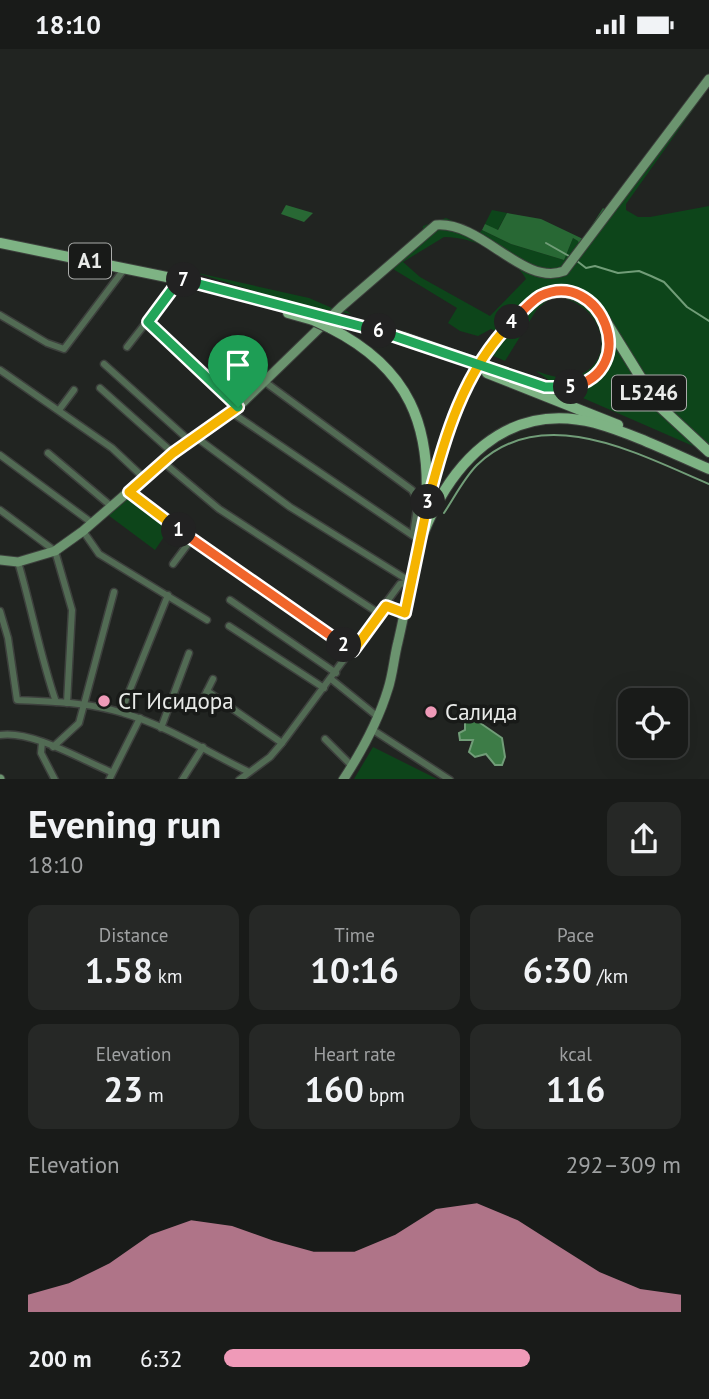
<!DOCTYPE html>
<meta charset="utf-8">
<style>
body{margin:0;font-family:"PT Sans",sans-serif;background:#262826;color:#f1f3f6;height:100vh;display:flex;flex-direction:column;font-size:26px;white-space:nowrap}
*{box-sizing:border-box;margin:0}
p{font-size:23px;color:#9fa1a2}
.icon{flex:none;width:38px;height:38px;fill:none;stroke:currentColor;stroke-width:2;stroke-linecap:round;stroke-linejoin:round}
.map{position:relative;height:730px;overflow:hidden}
.side{display:flex;flex-direction:column;background:#191b19;flex:1}
.side>*{flex:none}
.fabs{position:absolute;left:618px;top:639px;display:grid;gap:14px}
.fabs a{display:grid;place-items:center;width:70px;height:70px;border-radius:14px;background:#191b19;box-shadow:0 7px 28px #0002,0 0 0 2px #373938;font-size:35px}
.pin{position:absolute;display:grid;place-items:center;width:60px;height:60px;color:#fff;margin:-72px -30px;border-radius:50% 50% 50% 0;rotate:-45deg;box-shadow:0 0 7px #0007}
.pin .icon{rotate:45deg}
.km{position:absolute;width:35px;height:35px;margin:-18px;border-radius:50%;background:#222;color:#fff;font-size:19px;line-height:35px;text-align:center}
.round{display:grid;place-items:center;flex:none;width:74px;height:74px;border-radius:14px;background:#262826}
.headline{display:flex;align-items:center;justify-content:space-between;height:119px;padding:0 28px}
h1{font-size:38px;font-weight:800;line-height:52px}
.stats{display:grid;grid-template-columns:repeat(3,1fr);gap:10px;height:119px;padding:7px 28px}
.stats div{display:grid;align-content:center;border-radius:14px;background:#262826;text-align:center}
.stats b{font-size:35px;font-weight:800}
.stats small{font-size:19px;font-weight:400}
.stats p{font-size:19px}
.chart{height:196px;padding:14px 28px}
.chart p{display:flex;justify-content:space-between}
.chart svg{width:100%;height:126px;margin-top:7px;fill:#ef9ab8;opacity:.7}
ul{padding:0 28px;list-style:none;font-size:23px}
li{display:grid;grid-template-columns:112px 84px 1fr;align-items:center;height:52px}
li i{height:18px;border-radius:9px;background:#ef9ab8}
.status{display:flex;justify-content:space-between;align-items:center;height:49px;padding:0 35px;background:#191b19;direction:ltr}
.status svg{height:19px;fill:currentColor}
.map>svg:first-child{display:block}
</style>
<div class="status"><b>18:10</b><svg viewBox="0 0 49 12"><path d="M0 12V9h3v3zM5 12V6h3v6zM10 12V3h3v9zM15 12V0h3v12zM26 1h20v11H26zM47 4h2v5h-2z"/></svg></div>
<div class="map">
<svg width="709" height="731" viewBox="0 0 709 731">
<rect width="100%" height="100%" fill="#212421"/>
<g fill="#0d451a" fill-rule="evenodd">
<path d="M709,30V38L626,155V161L638,168H650L709,157V404L560,339L536,322C545,325 559,330 568,329C619,321 610,255 554,247L537,260L505,312L487,304L500,284L491,280L478,287L460,282L448,274L457,259L393,220L380,230L422,186L423,177L446,169L479,184L482,181L511,195L564,211L573,189L578,192L581,200ZM444,188C471,188 512,204 526,230L490,267L420,228L403,213Z"/>
<polygon points="492,161 507,164 497,182 485,175"/>
<polygon points="193,223 309,249 332,259 341,258 351,265 303,257"/>
<polygon points="129,443 172,476 155,501 104,463"/>
<polygon points="373,698 437,730 354,730"/>
</g>
<g fill="#286834">
<polygon points="286,156 313,164 304,173 281,165"/>
<polygon points="603,159 609,163 581,201 578,192 573,189 564,211 511,195 482,181 485,175 498,181 507,164 541,170 583,190"/>
</g>
<polygon fill="#3d7c47" stroke="#719d78" stroke-width="2" points="470,667 502,689 505,708 502,716 495,716 486,705 475,708 469,703 473,691 460,691 459,684 465,681 465,671"/>
<g fill="none" stroke-linecap="round" stroke-linejoin="round">
<g stroke="#719d78" stroke-width="2">
<polyline points="546,194 569,207"/>
<polyline points="577,212 586,219 595,217 618,224 639,222 651,227 664,233 687,258 709,272"/>
<path d="M444,464C454,449 464,429 477,416C543,352 640,406 709,435"/>
</g>
<g stroke="#3d403d" stroke-width="9">
<g id="street">
<polyline points="0,266 47,294 64,300 125,219"/>
<polyline points="147,273 238,358"/>
<polyline points="127,298 180,230"/>
<polyline points="104,315 191,393"/>
<polyline points="0,321 112,399 144,429"/>
<polyline points="265,333 412,441 418,452 413,486"/>
<polyline points="100,339 173,404"/>
<polyline points="59,361 74,341"/>
<polyline points="231,363 415,488"/>
<polyline points="197,389 290,458 411,533"/>
<polyline points="48,404 111,457"/>
<polyline points="0,406 92,474"/>
<polyline points="163,413 219,460 380,565"/>
<polyline points="129,443 191,491 353,602"/>
<polyline points="0,461 55,502 72,561 67,654"/>
<polyline points="83,482 99,505 207,571"/>
<path d="M18,513C32,560 40,607 56,653"/>
<polyline points="173,515 191,491"/>
<polyline points="230,551 336,624"/>
<polyline points="385,557 405,564"/>
<path d="M0,562L8,589L17,651C52,653 88,653 123,664C168,677 207,703 249,723"/>
<polyline points="229,577 324,639"/>
<polyline points="331,630 378,668"/>
<polyline points="207,642 282,694"/>
<polyline points="200,656 213,630"/>
<polyline points="121,663 168,546"/>
<polyline points="161,679 189,604"/>
<polyline points="373,681 450,731"/>
<path d="M0,686C32,681 82,711 111,723"/>
<polyline points="325,690 352,717"/>
<polyline points="42,693 41,704 55,731"/>
<polyline points="53,698 79,674 114,543"/>
<polyline points="109,731 140,669"/>
<polyline points="182,731 203,698"/>
<polyline points="239,731 270,708 282,694 400,535 411,533"/>
</g>
</g>
<g stroke="#3d403d" stroke-width="11">
<g id="secondary">
<path d="M0,511L18,513L55,502L83,482L173,404L238,358L341,258L436,176C482,172 523,238 564,222L709,30"/>
<polyline points="0,730 0,731"/>
<path d="M343,731C362,702 378,673 388,640C393,625 394,608 398,593C425,477 433,340 529,257C556,233 586,245 605,271"/>
</g>
</g>
<g stroke="#3d403d" stroke-width="12">
<g id="primary">
<polyline points="0,194 206,236 316,265"/>
<polyline points="288,264 313,271"/>
<polyline points="605,271 657,355 709,403"/>
<polyline points="342,273 403,288 465,310"/>
<path d="M330,279C409,319 432,376 426,462"/>
<polyline points="487,324 618,376"/>
<path d="M534,334C571,347 617,328 608,282"/>
<path d="M420,493C448,416 505,351 595,374C634,385 672,404 709,420"/>
</g>
</g>
<use href="#street" stroke="#526b54" stroke-width="6"/>
<use href="#secondary" stroke="#6b946f" stroke-width="9"/>
<use href="#primary" stroke="#7eb384" stroke-width="10"/>
<g stroke="#3d403d" stroke-width="12" stroke-linecap="butt">
<g id="primary-bridge">
<polyline points="316,265 342,273"/>
<polyline points="313,271 330,279"/>
<polyline points="465,310 493,320"/>
</g>
</g>
<use href="#primary-bridge" stroke="#7eb384" stroke-width="10"/>
</g>
<g fill="none" stroke-linecap="round" stroke-linejoin="round">
<g stroke="#fff" stroke-width="14">
<polyline id="split-1" points="179,481 129,443 173,404 238,358"/>
</g>
<g stroke="#fff" stroke-width="14">
<polyline id="split-2" points="179,481 344,596"/>
</g>
<g stroke="#fff" stroke-width="14">
<polyline id="split-3" points="344,596 353,602 386,557 405,564 428,453"/>
</g>
<g stroke="#fff" stroke-width="14">
<path id="split-4" d="M428,453C444,389 464,321 512,273"/>
</g>
<g stroke="#fff" stroke-width="14">
<path id="split-5" d="M512,273C520,265 530,253 540,247C601,218 643,322 571,338"/>
</g>
<g stroke="#fff" stroke-width="14">
<polyline id="split-6" points="379,282 545,338 571,338"/>
</g>
<g stroke="#fff" stroke-width="14">
<polyline id="split-7" points="184,231 379,282"/>
</g>
<g stroke="#fff" stroke-width="14">
<polyline id="split-8" points="184,231 180,230 148,273 238,358"/>
</g>
<use href="#split-1" stroke="#f5b400" stroke-width="9"/>
<use href="#split-2" stroke="#f0652b" stroke-width="9"/>
<use href="#split-3" stroke="#f5b400" stroke-width="9"/>
<use href="#split-4" stroke="#f5b400" stroke-width="9"/>
<use href="#split-5" stroke="#f0652b" stroke-width="9"/>
<use href="#split-6" stroke="#22a559" stroke-width="9"/>
<use href="#split-7" stroke="#22a559" stroke-width="9"/>
<use href="#split-8" stroke="#22a559" stroke-width="9"/>
</g>
<g fill="#ef9ab8" stroke="#181a18" stroke-width="2.5">
<circle cx="104" cy="652" r="7"/>
<circle cx="431" cy="663" r="7"/>
</g>
<g text-anchor="middle" stroke-width="7" stroke-linejoin="round" paint-order="stroke">
<g fill="#181a18" stroke="#aaacaa" stroke-width="2">
<rect x="69" y="194.5" width="42" height="35" rx="5"/>
<rect x="612" y="326.5" width="74" height="35" rx="5"/>
</g>
<g font-size="21" font-weight="bold" fill="#e9ebe9">
<text x="90" y="219">A1</text>
<text x="649" y="351">L5246</text>
</g>
<g font-size="23" fill="#e9ebe9" stroke="#181a18" text-anchor="start">
<text x="118" y="660">СГ Исидора</text>
<text x="445" y="671">Салида</text>
</g>
</g>
</svg>
<div class="fabs">
<a><svg class="icon" aria-label="locate" viewBox="0 0 24 24"><circle cx="12" cy="12" r="6"/><path d="M12 2v4M12 18v4M2 12h4M18 12h4"/></svg></a>
</div>
<div class="pin" style="left:238px;top:358px;background:#1e9e55"><svg class="icon" aria-label="arrive" viewBox="0 0 24 24"><path d="M6 21V4h12l-3 4 3 4H6"/></svg></div>
<b class="km" style="left:179px;top:481px">1</b>
<b class="km" style="left:344px;top:596px">2</b>
<b class="km" style="left:428px;top:453px">3</b>
<b class="km" style="left:512px;top:273px">4</b>
<b class="km" style="left:571px;top:338px">5</b>
<b class="km" style="left:379px;top:282px">6</b>
<b class="km" style="left:184px;top:231px">7</b>
</div>
<section class="side">
<div class="headline"><div><h1>Evening run</h1><p>18:10</p></div><a class="round"><svg class="icon" aria-label="share" viewBox="0 0 24 24"><path d="M12 15V3M7 8l5-5 5 5M5 13v7h14v-7"/></svg></a></div>
<div class="stats">
<div><p>Distance</p><b>1.58<small> km</small></b></div>
<div><p>Time</p><b>10:16</b></div>
<div><p>Pace</p><b>6:30<small> /km</small></b></div>
</div>
<div class="stats">
<div><p>Elevation</p><b>23<small> m</small></b></div>
<div><p>Heart rate</p><b>160<small> bpm</small></b></div>
<div><p>kcal</p><b>116</b></div>
</div>
<div class="chart"><p><span>Elevation</span>292–309 m</p>
<svg viewBox="0 0 160 44" preserveAspectRatio="none"><path d="M0 44V38L10 34L20 27L30 17L40 12L50 14L60 19L70 23L80 23L90 17L100 8L110 6L120 12L130 21L140 30L150 36L160 38V44z"/></svg>
</div>
<ul>
<li><b>200 m</b>6:32<i style="width:67%"></i></li>
</ul>
</section>
